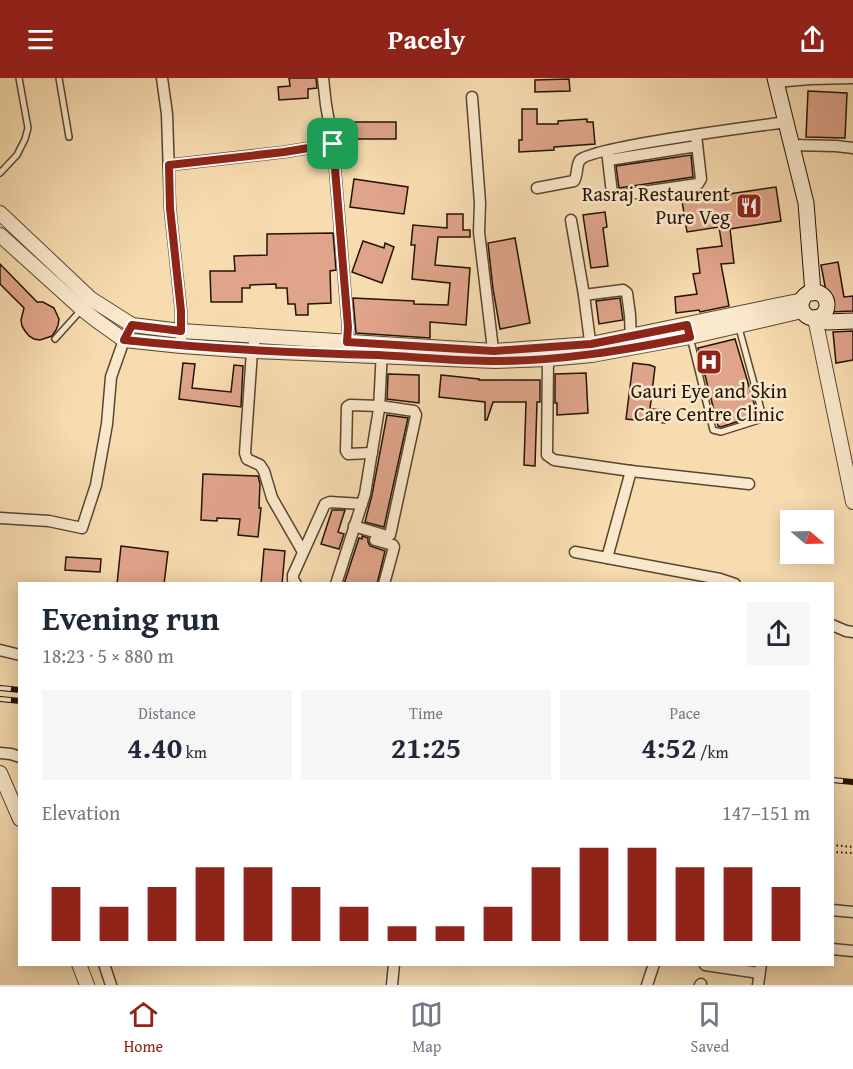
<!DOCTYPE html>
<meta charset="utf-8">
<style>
body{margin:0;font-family:"Gentium Book Plus",serif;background:#f6f6f7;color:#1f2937;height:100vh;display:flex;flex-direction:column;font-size:22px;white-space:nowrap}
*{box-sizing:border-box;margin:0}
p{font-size:20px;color:#747a83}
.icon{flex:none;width:33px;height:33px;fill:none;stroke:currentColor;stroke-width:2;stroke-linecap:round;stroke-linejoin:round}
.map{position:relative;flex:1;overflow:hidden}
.panel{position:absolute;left:18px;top:504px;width:816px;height:384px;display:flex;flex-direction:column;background:#fff;border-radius:0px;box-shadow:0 3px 15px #0003}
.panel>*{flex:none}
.needle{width:39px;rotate:109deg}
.tools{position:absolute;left:780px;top:432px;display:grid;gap:12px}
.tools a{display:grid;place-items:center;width:54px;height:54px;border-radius:0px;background:#fff;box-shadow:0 3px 15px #0003;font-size:30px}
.pin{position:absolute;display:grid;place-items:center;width:51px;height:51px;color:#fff;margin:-26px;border-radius:12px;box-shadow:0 3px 9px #0006}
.round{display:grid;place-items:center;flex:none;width:63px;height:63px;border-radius:0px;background:#f6f6f7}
.summary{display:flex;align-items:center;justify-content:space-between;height:102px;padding:0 24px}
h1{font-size:33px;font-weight:800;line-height:45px}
.metrics{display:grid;grid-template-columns:repeat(3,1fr);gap:9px;height:102px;padding:6px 24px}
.metrics div{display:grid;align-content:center;border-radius:0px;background:#f6f6f7;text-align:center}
.metrics b{font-size:30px;font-weight:800}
.metrics small{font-size:16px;font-weight:400}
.metrics p{font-size:16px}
.chart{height:168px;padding:12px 24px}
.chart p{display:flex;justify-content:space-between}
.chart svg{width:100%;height:108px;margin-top:6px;stroke:#8f2418;stroke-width:6}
header{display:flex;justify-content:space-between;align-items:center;height:78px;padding:0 24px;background:#8f2418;color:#fff;font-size:27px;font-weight:800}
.menu{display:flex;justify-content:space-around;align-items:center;height:84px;border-top:2px solid #e0e1e3;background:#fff;font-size:16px;color:#747a83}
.menu a{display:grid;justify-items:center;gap:3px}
.menu .current{color:#8f2418}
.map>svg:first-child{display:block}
</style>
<header><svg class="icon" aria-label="menu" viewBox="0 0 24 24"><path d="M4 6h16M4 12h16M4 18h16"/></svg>Pacely<svg class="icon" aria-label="share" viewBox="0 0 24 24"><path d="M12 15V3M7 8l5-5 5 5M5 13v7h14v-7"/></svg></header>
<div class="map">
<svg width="853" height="907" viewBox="0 0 853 907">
<rect width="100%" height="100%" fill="#f7dcb0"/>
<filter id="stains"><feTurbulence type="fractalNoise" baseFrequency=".00333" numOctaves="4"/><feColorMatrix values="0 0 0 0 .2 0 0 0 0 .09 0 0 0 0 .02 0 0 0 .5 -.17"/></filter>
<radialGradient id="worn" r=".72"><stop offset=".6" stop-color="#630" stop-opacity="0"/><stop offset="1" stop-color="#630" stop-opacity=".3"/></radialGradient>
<g fill="#e0a48a" stroke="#241305" stroke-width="1.5">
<polygon points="289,0 316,0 317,10 308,11 308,20 279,22 278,9 290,8"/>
<polygon points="569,1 570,13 535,14 535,2"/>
<polygon points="808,13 847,15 845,60 806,59"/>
<polygon points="522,31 537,31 537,46 558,46 558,43 587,41 587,44 593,44 595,66 554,69 554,72 519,74 519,62 522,62"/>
<polygon points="354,44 396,44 396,61 355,61"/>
<polygon points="691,77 693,99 619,110 616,88"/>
<polygon points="354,101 408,109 404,136 350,129"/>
<polygon points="776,109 781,143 730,151 734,185 721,186 729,228 700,234 699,232 676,235 675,219 697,216 693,196 700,195 697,171 722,168 719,149 687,154 682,123"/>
<polygon points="605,134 607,149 603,150 608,188 591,190 583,137"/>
<polygon points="447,136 463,136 463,152 470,152 470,159 438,159 435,187 470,190 466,247 430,244 430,260 356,255 353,220 414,223 414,226 448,227 450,205 412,201 415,167 411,167 413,147 447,150"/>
<polygon points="333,155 336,192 330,193 331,225 308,226 308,237 296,237 295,226 288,226 287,210 276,210 276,206 250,207 250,210 242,210 242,224 211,224 210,193 235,193 234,178 267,177 267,156"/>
<polygon points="515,160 530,245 500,251 493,211 488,165"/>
<polygon points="363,163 384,170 385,165 394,169 382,205 352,194"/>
<polygon points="838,184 844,219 853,218 853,233 830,234 821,187"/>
<polygon points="0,186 37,224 43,224 54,230 59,241 58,247 56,252 52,258 40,262 34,261 29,258 25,253 22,248 21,242 24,230 0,206"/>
<polygon points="620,220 623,242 599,246 596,223"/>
<polygon points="853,253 853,282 836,285 833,254"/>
<polygon points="735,261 757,335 755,338 721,349 718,348 698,270"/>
<polygon points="183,285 195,286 192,310 231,314 234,287 243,288 241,329 179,321"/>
<polygon points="633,285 650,287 655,289 650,331 666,332 665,345 626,341"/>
<polygon points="586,295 588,335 557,337 557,325 555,325 555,296"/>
<polygon points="388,296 419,297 419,325 387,321"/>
<polygon points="441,297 479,301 479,302 540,302 540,324 537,324 535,388 524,387 526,324 493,324 487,342 485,342 485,324 439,319"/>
<polygon points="387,337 408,340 384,449 365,444 372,417"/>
<polygon points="203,396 258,398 260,406 259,430 261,430 258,459 238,457 240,441 217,440 217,443 201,442"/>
<polygon points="332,432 345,432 338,454 344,456 339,471 321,466"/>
<polygon points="362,458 368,460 368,464 370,468 385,473 377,506 344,506 359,460 362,461"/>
<polygon points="121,468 168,474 164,506 117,506"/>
<polygon points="264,471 285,473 282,506 261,506"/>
<polygon points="66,479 101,481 100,494 65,492"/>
</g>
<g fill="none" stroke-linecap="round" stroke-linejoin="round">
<g stroke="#594530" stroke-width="8">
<g id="service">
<polyline points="59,0 69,59"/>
<polyline points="0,95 17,77 25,61 28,50 19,0"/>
<polyline points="690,259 713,352 721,354 759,342 762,335 739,250"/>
<polyline points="55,261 82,231"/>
</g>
</g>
<g stroke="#594530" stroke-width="13">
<g id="minor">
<polyline points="162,0 167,36 170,130 181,233 181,268"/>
<polyline points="323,0 326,27 333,66 348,249 347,270"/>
<polyline points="776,4 810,1 853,0"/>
<polyline points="472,19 480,125 479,154 494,280"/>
<polyline points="792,67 836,68 853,70"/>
<polyline points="607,73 612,115 615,118 698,106 701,101 696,57"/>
<polyline points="609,82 697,68"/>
<polyline points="169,87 284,74 333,66"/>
<path d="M537,110L574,103C578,97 576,87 580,82C591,69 759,48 786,44"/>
<polyline points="571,142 584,217 591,271"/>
<polyline points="584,217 623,212 627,215 630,237 631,263"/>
<polyline points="256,258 252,273 245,375 247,381 260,387 264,393 272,420 303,474"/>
<polyline points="549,274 548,281 547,377 554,382 631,393 607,480"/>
<polyline points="631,393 749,406"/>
<polyline points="0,440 49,443 82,450 96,407 107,346 111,299 124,262 132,247"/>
<polyline points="354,448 387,458 390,457 416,337 414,333 380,328 350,327 347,329 346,373 348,376 372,375"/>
<polyline points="375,462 393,467 394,469 384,506"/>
<polyline points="575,474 720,501 735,506"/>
<polyline points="296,506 293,502 293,497 325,426 330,424 362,426"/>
<polyline points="336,506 365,416 379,331 382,272"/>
<polyline points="832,547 846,553 853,554"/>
<polyline points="0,572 20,577"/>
<polyline points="0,675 11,676 20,679"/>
<polyline points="832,832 853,834"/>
<polyline points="832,871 853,873"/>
<polyline points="104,886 111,907"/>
<polyline points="705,887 759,895"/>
<polyline points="392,907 394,886"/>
<polyline points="647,907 654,886"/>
<polyline points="700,907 701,906"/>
<polyline points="758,907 761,886"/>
</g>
</g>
<g stroke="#594530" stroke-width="16">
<g id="tertiary">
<polyline points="0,135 91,221 132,247 181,253 494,273 591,266 803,222"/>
<polyline points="0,157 82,231 96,242 124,262 181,268 252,273 495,283 548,281 592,277 690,259 802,233"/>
<polyline points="815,240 853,424"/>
<polyline points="0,695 20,741"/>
<polyline points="79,886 87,907"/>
</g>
</g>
<g stroke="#241305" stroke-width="17">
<g id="secondary">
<polyline points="775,0 806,125 813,215"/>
<circle cx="814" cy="227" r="13"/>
<polyline points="815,240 827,244 853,243"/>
</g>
</g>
<g stroke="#241305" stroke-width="2" stroke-dasharray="1.5 3" stroke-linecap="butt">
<polyline points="832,767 853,769"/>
<polyline points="832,774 853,775"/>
</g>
<use href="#service" stroke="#fae8cc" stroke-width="5"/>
<use href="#minor" stroke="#fae8cc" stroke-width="10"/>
<use href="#tertiary" stroke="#fae8cc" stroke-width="14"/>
<use href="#secondary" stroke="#fae8cc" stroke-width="15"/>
<g stroke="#241305" stroke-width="6">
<g id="rail">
<polyline points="0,610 20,612"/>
<polyline points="0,621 20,623"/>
<polyline points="832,702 853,704"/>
</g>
</g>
<use href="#rail" stroke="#fae8cc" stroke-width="4" stroke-dasharray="11" stroke-linecap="butt"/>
</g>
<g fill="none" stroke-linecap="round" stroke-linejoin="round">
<g stroke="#fff" stroke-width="12">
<path id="route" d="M333,66L348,249L347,264L494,273L591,266L687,247L690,259C626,272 561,283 496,283C457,283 417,279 378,277C293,275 209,271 124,262L132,247L181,253V233L170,130L169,87L284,74Z"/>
</g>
<use href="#route" stroke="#8f2418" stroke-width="8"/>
</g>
<defs>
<g id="restaurant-square" transform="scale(1.35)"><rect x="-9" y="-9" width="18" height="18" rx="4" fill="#8f2418" stroke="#fae8cc"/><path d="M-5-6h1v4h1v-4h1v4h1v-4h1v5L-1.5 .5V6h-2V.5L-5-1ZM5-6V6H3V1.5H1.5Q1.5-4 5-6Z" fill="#fff"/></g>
<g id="hospital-square" transform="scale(1.35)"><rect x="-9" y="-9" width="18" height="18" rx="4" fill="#8f2418" stroke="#fae8cc"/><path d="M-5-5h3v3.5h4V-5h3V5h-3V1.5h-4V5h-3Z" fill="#fff"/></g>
</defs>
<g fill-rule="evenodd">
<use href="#restaurant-square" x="749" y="128"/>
<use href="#hospital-square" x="709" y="284"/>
</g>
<g text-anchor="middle" stroke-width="5" stroke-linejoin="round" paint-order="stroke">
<g font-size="20" fill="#241305" stroke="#fae8cc" text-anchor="end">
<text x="730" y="123">Rasraj Restaurent<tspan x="730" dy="23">Pure Veg</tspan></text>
<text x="709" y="320" text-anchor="middle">Gauri Eye and Skin<tspan x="709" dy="23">Care Centre Clinic</tspan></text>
</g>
</g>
<rect width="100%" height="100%" filter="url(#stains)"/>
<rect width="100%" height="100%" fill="url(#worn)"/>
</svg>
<div class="tools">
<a><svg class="needle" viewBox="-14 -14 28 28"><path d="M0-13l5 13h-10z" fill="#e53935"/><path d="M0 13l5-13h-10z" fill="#747a83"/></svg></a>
</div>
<div class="pin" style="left:333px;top:66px;background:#1e9e55"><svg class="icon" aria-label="arrive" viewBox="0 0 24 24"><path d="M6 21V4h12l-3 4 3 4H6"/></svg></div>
<section class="panel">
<div class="summary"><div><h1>Evening run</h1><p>18:23 · 5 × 880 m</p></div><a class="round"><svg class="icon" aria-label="share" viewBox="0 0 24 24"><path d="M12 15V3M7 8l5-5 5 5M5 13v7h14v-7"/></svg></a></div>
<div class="metrics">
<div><p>Distance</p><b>4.40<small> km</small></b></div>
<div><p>Time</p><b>21:25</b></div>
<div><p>Pace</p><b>4:52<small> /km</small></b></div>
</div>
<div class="chart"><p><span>Elevation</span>147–151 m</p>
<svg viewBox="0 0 160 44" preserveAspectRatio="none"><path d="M5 44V22M15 44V30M25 44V22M35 44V14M45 44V14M55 44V22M65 44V30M75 44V38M85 44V38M95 44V30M105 44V14M115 44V6M125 44V6M135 44V14M145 44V14M155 44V22"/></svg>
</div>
</section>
</div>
<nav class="menu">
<a class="current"><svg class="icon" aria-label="home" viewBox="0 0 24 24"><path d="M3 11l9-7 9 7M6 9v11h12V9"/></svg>Home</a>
<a><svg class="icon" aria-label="map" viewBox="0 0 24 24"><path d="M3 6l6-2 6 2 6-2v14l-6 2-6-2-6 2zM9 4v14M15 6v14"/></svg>Map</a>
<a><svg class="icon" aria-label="saved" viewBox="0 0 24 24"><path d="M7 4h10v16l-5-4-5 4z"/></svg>Saved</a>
</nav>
